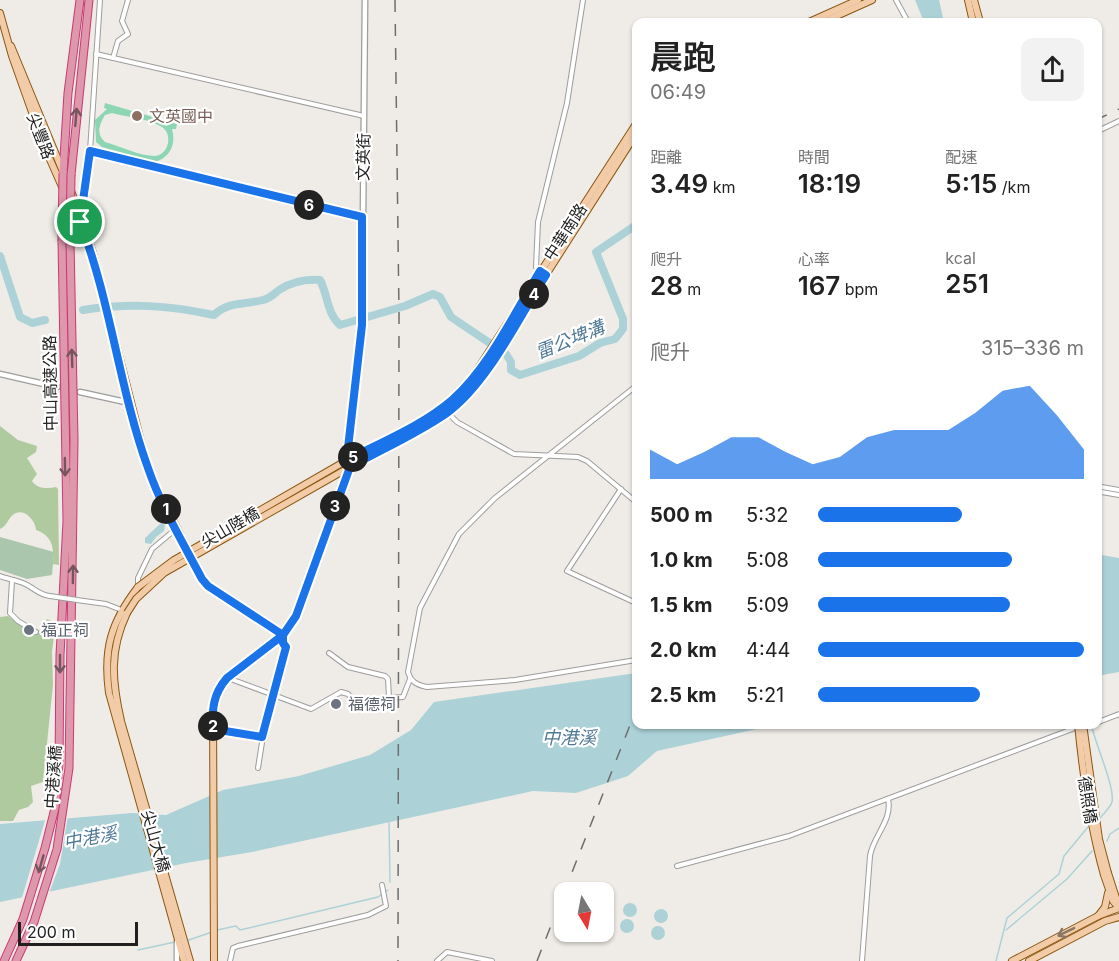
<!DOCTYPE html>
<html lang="zh-TW">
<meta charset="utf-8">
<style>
body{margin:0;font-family:Inter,"Noto Sans TC",sans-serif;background:#f2f2f2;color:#222;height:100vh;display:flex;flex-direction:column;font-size:22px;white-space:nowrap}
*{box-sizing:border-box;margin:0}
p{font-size:20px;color:#767676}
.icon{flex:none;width:33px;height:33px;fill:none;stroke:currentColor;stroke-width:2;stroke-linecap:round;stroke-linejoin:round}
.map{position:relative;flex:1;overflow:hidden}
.details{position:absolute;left:632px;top:18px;width:470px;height:711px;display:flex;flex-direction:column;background:#fff;border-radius:12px;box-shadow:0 2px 4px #0004}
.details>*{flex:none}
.needle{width:39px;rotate:170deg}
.fabs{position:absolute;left:554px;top:882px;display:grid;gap:12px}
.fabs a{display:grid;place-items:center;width:60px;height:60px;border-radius:12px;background:#fff;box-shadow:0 2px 4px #0004;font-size:30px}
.scale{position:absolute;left:18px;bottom:15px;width:120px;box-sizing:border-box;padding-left:6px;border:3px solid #202020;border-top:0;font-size:16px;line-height:21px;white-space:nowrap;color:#202020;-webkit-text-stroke:4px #fff;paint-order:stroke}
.pin{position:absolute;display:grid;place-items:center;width:51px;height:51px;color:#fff;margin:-26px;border:3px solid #fff;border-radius:50%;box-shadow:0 2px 6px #0007}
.km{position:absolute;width:30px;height:30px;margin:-15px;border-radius:50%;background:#222;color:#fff;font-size:16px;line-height:30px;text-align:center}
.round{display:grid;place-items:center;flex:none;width:63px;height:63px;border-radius:12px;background:#f2f2f2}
.summary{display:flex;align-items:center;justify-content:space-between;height:102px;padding:0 18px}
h1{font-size:33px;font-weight:600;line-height:45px}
.figures{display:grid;grid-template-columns:repeat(3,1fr);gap:9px;height:102px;padding:6px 18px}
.figures div{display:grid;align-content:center}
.figures b{font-size:26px;font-weight:600}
.figures small{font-size:16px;font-weight:400}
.figures p{font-size:16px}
.chart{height:168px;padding:12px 18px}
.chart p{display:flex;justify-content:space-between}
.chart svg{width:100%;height:108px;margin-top:6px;fill:#1a73e8;opacity:.7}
ul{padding:0 18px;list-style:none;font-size:20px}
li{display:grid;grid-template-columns:96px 72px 1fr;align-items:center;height:45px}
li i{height:15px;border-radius:8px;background:#1a73e8}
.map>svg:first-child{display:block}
</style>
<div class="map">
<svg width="1119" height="961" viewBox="0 0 1119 961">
<rect width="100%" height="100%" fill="#efece7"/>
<g fill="#b0caa0">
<path d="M0,426L18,440L37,446L36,452L27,458L37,474L32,481C37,489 47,489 56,487L58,489L59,565L53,564C54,548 53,536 36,530C36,522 25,507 14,514C8,518 7,526 0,529Z"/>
<path d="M8,616C18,623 28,633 41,630L47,619L56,623L52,651L53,685L43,782L31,786L33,802L28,807L19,810L13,821H0V617Z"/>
</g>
<polygon fill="#aac6ac" points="0,537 54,552 52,575 27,579 0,570"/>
<path fill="#8dd6b3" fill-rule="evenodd" d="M105,103L177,124L176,129H172C176,144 171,157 155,162L102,147L96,142L95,120L107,109L104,108ZM112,113C127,117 149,119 162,127C173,134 169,155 155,156C140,156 120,146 105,142C96,134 99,125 105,115Z"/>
<g fill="#acd2d8">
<polygon points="915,0 939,0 944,22 924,22"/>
<polygon points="161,523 165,525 164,531 156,537 151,544 145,543 145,538"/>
<polygon points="1096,554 1119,558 1119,672 1097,676"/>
<polygon points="636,673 636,724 776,725 657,751 628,776 576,793 533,791 252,852 186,863 0,902 0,824 132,813 166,815 223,790 299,776 370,755 411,730 434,702"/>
<circle cx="630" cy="910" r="7"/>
<circle cx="661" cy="916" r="7"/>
<circle cx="627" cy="926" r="7"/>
<circle cx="658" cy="933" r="7"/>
</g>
<polygon fill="#efece7" points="68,815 60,864 48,896 21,901 46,817"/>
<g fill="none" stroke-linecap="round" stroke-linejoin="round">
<g stroke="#acd2d8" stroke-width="1.5">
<path d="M1092,727C1096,746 1115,787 1112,802C1110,808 1104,813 1100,818"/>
<polyline points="389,820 390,882"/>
<polyline points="1107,841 1110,834 1119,828"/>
<polyline points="217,930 236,926 240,930 378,897 388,890"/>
<polyline points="1006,930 1067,879 1092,851"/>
<polyline points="186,941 212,932"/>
<polyline points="138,950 175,942"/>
<polyline points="996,961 1007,918 1059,874 1064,856 1088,827"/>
</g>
<g stroke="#acd2d8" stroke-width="8">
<polyline points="0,256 20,317 32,323 45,320"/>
<path d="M83,310C130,303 167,305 214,315C229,301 244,305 263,300C269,299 274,294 279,290C291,282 306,279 320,280C328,295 327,314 340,325L405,306L433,294L440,297L451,317L506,354L511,362V370L520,375L579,356L600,343L615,339L623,329V319L596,252L636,225"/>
</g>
<polyline stroke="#c6c3bf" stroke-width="4.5" stroke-dasharray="4.5 2" stroke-linecap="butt" points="57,387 80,392"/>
<g stroke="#9d9d9d" stroke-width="6">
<g id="minor">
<polyline points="896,0 908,22"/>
<polyline points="96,54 364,116"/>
<polyline points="113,58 118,41 128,34 122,21 128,0"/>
<polyline points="1096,132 1119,121"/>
<polyline points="90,151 362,217"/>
<polyline points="81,215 90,151 100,0"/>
<polyline points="540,271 536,267 538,222 567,103 583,0"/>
<path d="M636,386L495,498L459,534L420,608L408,672C411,682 417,685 427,687L515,680L636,660"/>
<polyline points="447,412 457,422 514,454 578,457 587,461 636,502"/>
<polyline points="1096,486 1119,490"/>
<polyline points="621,489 567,571 636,603"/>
<polyline points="1096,491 1119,495"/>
<path d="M0,576C8,579 16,580 23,583C33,587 39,595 50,596"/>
<polyline points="12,581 10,613 18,621 36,632"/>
<polyline points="138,587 138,578 152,549 177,528"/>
<polyline points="84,601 106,604 124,611"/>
<polyline points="329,653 348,667 385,676 388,679 389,698 403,697 410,679"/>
<polyline points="228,678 311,709 341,692 348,694 354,701"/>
<polyline points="1096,723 1119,714"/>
<polyline points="213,729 262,737"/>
<polyline points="258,768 266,717 287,647 283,643 283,635"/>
<polyline points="677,866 789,836 1075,728 1092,724"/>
<polyline points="230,961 233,948 238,946 368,915 386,906 382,885"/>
<polyline points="437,961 447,952 492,961"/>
<path d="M862,961L870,856C873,836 893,820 888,799"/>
</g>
</g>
<g stroke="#9d9d9d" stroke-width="7">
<g id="tertiary">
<polyline points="0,374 57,387"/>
<polyline points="80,392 130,403"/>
<polyline points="283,635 296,616 350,467 348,448 362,325 365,0"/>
<polyline points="177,961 177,941"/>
</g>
</g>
<g stroke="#8b5710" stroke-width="8">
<g id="primary">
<polyline points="968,0 973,22"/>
<polyline points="974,0 980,22"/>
<polyline points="0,13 12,56 44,146 74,214 80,221"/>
<polyline points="809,22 858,0"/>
<polyline points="823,22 872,0"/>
<polyline points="11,46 78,208 93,253 148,469 202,579 215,591 283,635 227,678 220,686 213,703 214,961"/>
<polyline points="404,430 444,407 472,378 636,124"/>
<polyline points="405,437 447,412 480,378 636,134"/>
<polyline points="349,459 384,441"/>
<polyline points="350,467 384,448"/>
<path d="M138,587C111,622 103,649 109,693L184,961"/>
<path d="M127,613C109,651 112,681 121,721L190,961"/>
<polyline points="1108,873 1119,907"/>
<polyline points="1098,916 1105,907 1108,893"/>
<polyline points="1012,961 1098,916 1119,908 1113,901 1104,875"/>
<polyline points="1029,961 1105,921 1119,917"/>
</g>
</g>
<g stroke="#c83977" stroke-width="9">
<g id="motorway">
<polyline points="63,173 68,93 80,0"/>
<polyline points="71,175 89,0"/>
<polyline points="4,961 23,919 45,848 55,808 59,765 60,655 67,521 62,241"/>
<polyline points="16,961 34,922 57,849 69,768 74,440 70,241"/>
</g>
</g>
<use href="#minor" stroke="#fff" stroke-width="4"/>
<use href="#tertiary" stroke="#fff" stroke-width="4.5"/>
<use href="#primary" stroke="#f2cca9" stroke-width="6"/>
<use href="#motorway" stroke="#de97ab" stroke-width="7"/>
<g stroke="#6e6e6e" stroke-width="1.5" stroke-dasharray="12 12" stroke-linecap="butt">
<polyline points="395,0 399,314 398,961"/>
<polyline points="1096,120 1119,109"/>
<polyline points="537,961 636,710"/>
</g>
<g stroke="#9d9d9d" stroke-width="6" stroke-linecap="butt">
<polyline id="minor-bridge" points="50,596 84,601"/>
</g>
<g stroke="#8b5710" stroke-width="8" stroke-linecap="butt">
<g id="primary-bridge">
<polyline points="384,441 404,430"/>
<polyline points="384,448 405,437"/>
<polyline points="138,587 174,560 349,459"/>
<polyline points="127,613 136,599 164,573 350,467"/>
<path d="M1078,724C1083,776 1090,825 1104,875"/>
<polyline points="1083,724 1099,839 1108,873"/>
</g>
</g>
<g stroke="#c83977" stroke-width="9" stroke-linecap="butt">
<g id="motorway-bridge">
<polyline points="62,241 63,173"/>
<polyline points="70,241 71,175"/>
</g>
</g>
<use href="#minor-bridge" stroke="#fff" stroke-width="4"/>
<use href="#primary-bridge" stroke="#f2cca9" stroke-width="6"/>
<use href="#motorway-bridge" stroke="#de97ab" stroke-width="7"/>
</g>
<defs><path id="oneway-shaft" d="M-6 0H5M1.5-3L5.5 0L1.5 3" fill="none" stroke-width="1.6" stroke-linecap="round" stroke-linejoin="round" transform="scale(1.5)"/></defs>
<g stroke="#75565f">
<use href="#oneway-shaft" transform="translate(76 117) rotate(-85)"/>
<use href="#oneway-shaft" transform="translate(72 358) rotate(-92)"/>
<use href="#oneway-shaft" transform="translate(65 467) rotate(89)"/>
<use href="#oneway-shaft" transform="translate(73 574) rotate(-89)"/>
<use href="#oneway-shaft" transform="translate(60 664) rotate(90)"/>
<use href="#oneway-shaft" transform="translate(41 864) rotate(106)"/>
</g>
<use stroke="#897664" href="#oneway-shaft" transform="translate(1066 932) rotate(154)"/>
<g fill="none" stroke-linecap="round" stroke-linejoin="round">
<g stroke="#fff" stroke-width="12">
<path id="route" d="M80,222C111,302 119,388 148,468C161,506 183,543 202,579L208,586L283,635L227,678C213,694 212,709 213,729L262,737L286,647L283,643V635L296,616L350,467C382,449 417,434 447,413C488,383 519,317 546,275L540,271C515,312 488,369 452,400C423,425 384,441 349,459L348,448L362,325V217L90,151L80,222"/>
</g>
<use href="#route" stroke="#1a73e8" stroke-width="8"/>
</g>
<circle fill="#8d6e63" stroke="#fff" stroke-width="2" cx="137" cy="116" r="6"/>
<g fill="#6b7280" stroke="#fff" stroke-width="2">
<circle cx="29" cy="630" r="6"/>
<circle cx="336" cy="704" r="6"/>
</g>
<g text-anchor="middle" stroke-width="4.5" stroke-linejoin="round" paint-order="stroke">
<g font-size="16" fill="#785e54" stroke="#fff" text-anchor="start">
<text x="149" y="122">文英國中</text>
</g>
<g font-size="16" fill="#202020" stroke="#fff">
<text transform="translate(41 136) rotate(69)" y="6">尖豐路</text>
<text transform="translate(363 157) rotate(-89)" y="6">文英街</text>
<text transform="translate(565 232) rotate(-57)" y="6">中華南路</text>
<text transform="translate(50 383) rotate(-91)" y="6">中山高速公路</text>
<text transform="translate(230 527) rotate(-30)" y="6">尖山陸橋</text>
<text transform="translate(53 777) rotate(-86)" y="6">中港溪橋</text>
<text transform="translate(1088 800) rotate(81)" y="6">德照橋</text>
<text transform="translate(156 841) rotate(74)" y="6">尖山大橋</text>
</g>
<g font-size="16" fill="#5b616d" stroke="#fff" text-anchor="start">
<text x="41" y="636">福正祠</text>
<text x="348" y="710">福德祠</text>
</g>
<g font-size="18" font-style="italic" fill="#4f7996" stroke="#fff">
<text transform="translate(570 340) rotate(-22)" y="6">雷公埤溝</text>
<text x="569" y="744">中港溪</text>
<text transform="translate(90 838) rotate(-11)" y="6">中港溪</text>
</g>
</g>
</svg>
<div class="fabs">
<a><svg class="needle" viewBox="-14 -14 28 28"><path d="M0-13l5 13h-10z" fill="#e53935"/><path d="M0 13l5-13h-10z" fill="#767676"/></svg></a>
</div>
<div class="scale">200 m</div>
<div class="pin" style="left:80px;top:222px;background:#1e9e55"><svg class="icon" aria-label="arrive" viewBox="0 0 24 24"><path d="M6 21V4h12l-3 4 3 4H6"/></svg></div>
<b class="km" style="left:166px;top:509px">1</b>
<b class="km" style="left:213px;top:726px">2</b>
<b class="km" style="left:335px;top:506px">3</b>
<b class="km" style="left:534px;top:294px">4</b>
<b class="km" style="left:353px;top:457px">5</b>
<b class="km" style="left:309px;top:205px">6</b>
<section class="details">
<div class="summary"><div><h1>晨跑</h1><p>06:49</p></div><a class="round"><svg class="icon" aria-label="share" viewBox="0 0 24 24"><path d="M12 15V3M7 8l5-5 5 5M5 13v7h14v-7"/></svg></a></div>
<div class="figures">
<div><p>距離</p><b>3.49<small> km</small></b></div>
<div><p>時間</p><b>18:19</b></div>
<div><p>配速</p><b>5:15<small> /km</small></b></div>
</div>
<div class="figures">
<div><p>爬升</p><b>28<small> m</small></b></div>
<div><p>心率</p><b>167<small> bpm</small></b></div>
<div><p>kcal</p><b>251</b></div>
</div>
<div class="chart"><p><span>爬升</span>315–336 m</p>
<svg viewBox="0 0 160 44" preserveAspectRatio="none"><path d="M0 44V32L10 38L20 33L30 27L40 27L50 33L60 38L70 35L80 27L90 24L100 24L110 24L120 17L130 8L140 6L150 18L160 32V44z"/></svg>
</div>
<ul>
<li><b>500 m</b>5:32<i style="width:54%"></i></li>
<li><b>1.0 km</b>5:08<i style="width:73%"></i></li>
<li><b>1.5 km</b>5:09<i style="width:72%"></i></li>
<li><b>2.0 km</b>4:44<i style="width:100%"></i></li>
<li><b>2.5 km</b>5:21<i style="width:61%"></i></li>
</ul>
</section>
</div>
